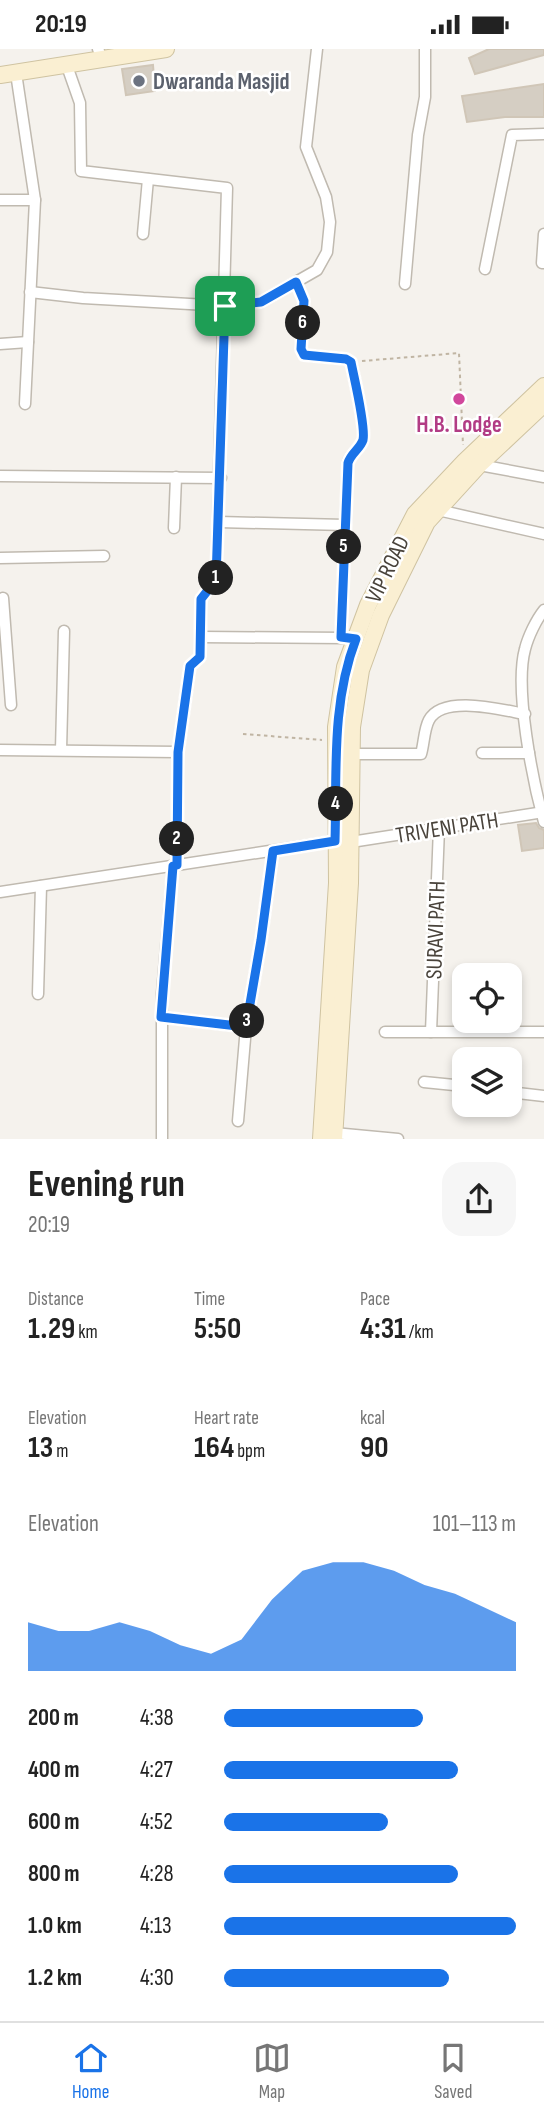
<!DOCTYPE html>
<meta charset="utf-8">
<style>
body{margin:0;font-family:"Sofia Sans Condensed",sans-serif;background:#f6f6f6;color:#222;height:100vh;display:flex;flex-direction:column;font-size:26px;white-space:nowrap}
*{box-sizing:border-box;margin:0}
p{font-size:23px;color:#767676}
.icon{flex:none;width:38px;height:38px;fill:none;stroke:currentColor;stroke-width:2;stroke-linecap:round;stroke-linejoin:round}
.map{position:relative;height:1090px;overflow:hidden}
.side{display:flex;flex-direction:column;background:#fff;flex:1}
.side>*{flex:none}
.fabs{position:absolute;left:452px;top:914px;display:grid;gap:14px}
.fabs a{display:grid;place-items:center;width:70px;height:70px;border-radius:14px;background:#fff;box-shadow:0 4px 10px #0003;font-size:35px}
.pin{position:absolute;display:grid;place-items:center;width:60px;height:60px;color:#fff;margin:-30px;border-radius:14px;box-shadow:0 4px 10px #0006}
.km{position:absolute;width:35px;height:35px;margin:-18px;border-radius:50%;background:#222;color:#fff;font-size:19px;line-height:35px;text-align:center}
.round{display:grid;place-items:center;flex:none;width:74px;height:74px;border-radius:21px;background:#f6f6f6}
.head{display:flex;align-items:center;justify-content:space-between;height:119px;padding:0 28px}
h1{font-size:38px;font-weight:700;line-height:52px}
.metrics{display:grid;grid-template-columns:repeat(3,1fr);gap:10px;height:119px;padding:7px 28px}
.metrics div{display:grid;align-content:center}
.metrics b{font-size:30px;font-weight:700}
.metrics small{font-size:19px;font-weight:400}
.metrics p{font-size:19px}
.chart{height:196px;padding:14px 28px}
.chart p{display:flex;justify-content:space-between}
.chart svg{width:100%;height:126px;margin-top:7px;fill:#1a73e8;opacity:.7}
ul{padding:0 28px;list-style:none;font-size:23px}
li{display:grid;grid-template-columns:112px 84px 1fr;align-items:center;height:52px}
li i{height:18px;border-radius:9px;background:#1a73e8}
.status{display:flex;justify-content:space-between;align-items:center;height:49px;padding:0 35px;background:#fff;direction:ltr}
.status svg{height:19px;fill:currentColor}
.tab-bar{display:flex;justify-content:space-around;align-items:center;height:98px;border-top:2px solid #e0e0e0;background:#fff;font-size:19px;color:#767676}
.tab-bar a{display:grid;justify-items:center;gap:4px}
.tab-bar .current{color:#1a73e8}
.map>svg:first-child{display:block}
</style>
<div class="status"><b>20:19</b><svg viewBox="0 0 49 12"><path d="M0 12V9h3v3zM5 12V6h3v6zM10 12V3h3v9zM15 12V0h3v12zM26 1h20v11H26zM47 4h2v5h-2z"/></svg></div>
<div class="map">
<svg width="544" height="1090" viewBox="0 0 544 1090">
<rect width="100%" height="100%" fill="#f5f2ed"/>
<g fill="#d5cec3" stroke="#d0c6b7" stroke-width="2">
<polygon points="489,0 544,0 544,6 475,25 469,9"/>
<polygon points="153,16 155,42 126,46 122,20"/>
<polygon points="544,35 544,68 505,68 467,73 462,47"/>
<polygon points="536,774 539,779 544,781 544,799 522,802 518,776"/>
</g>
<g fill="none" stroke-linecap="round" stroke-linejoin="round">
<g stroke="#c0bab0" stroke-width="13">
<g id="street">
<polyline points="98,0 99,2"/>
<polyline points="67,17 80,54 81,122 227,139 216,532 201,550 200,608 190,617 178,703 177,816"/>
<polyline points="16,24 35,151 25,355"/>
<polyline points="0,151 35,151"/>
<polyline points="143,185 148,130"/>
<polyline points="544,185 542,214 544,214"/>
<polyline points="485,220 512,86 544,85"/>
<path d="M296,233L304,252L301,300L304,306L346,310L351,313C354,329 366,376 363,391C360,400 351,404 348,413L341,588"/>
<polyline points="405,235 418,86 425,48 425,0"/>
<polyline points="30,243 83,249 225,257 261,253 317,221 327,203 330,173 326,148 306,98 317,0"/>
<polyline points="0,295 28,293"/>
<polyline points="474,415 544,428"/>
<polyline points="0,427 221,429"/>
<polyline points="438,461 544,485"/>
<polyline points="219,473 345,476"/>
<polyline points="174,479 176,428"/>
<polyline points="0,509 104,507"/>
<polyline points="3,549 11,656"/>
<path d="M544,561C536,571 528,588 525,600C514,640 533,733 544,773"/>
<polyline points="201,588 345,589"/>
<polyline points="0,701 178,703"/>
<polyline points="61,701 64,582"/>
<polyline points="482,704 529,704"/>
<path d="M351,705H421C424,695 424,680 429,671C443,645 502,661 525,665"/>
<polyline points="0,843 335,792 351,793 544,763"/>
<polyline points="38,945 41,837"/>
<polyline points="161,968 246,978"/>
<polyline points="385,983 544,983"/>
<polyline points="431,983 439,779"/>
<polyline points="424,1033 464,1037"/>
<polyline points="509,1043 544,1047"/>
<polyline points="238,1072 246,978 261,891 273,802"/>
<polyline points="334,1084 398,1090"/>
<polyline points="162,1090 162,945 173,817"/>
</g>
</g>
<g stroke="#cfc3a1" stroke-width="18">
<g id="secondary">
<polyline points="0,26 166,0"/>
<polyline points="321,1090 337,834 336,678 345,618 368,556 415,465 465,412 544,337"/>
<polyline points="334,1090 350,834 352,678 361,621 381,566 427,473 479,416 544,355"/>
</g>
</g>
<g stroke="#c0b5a3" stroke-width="2" stroke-dasharray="3.5 3.5" stroke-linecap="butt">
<polyline points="362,312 459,304 463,396"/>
<polyline points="243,685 322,691"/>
</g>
<use href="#street" stroke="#fff" stroke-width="10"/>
<use href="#secondary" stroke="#faefd2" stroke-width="16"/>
</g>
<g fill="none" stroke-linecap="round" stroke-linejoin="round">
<g stroke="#fff" stroke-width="14">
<path id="route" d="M296,233L304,252L301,300L304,306L346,310L351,313C354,329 366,377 363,391C360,400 351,404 348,414L341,588L356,590C331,655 337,724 335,792L273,802L261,891L246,978L161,968L173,817L177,816L178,703L190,617L200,608L201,550L216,531L225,257L261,253Z"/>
</g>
<use href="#route" stroke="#1a73e8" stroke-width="9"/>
</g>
<circle fill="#6b7280" stroke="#fff" stroke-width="2.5" cx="139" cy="32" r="7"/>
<circle fill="#d1479c" stroke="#fff" stroke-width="2.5" cx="459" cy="350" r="7"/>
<g text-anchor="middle" stroke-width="5" stroke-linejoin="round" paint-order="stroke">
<g font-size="23" font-weight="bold" fill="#5b616d" stroke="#fff" text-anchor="start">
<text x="153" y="40">Dwaranda Masjid</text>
</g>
<g font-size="23" font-weight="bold" fill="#b23c85" stroke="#fff">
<text x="459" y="383">H.B. Lodge</text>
</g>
<g font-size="23" fill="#49433b" stroke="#fff">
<text transform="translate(387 520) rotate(-64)" y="8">VIP ROAD</text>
<text transform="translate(447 778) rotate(-9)" y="8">TRIVENI PATH</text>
<text transform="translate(435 881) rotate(-88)" y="8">SURAVI PATH</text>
</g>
</g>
</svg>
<div class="fabs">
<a><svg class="icon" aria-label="locate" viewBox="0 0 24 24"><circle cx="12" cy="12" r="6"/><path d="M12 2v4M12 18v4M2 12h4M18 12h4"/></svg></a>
<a><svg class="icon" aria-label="layers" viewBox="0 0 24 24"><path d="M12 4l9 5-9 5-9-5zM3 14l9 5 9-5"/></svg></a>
</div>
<div class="pin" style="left:225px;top:257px;background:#1e9e55"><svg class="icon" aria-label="arrive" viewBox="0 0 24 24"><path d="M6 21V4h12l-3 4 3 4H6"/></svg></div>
<b class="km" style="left:216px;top:529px">1</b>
<b class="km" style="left:177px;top:790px">2</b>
<b class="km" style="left:247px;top:972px">3</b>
<b class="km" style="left:336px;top:755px">4</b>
<b class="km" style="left:344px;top:498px">5</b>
<b class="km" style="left:303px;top:274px">6</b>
</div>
<section class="side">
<div class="head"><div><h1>Evening run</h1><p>20:19</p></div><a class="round"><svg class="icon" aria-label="share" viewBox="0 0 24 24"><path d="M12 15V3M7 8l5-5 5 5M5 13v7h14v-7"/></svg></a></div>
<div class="metrics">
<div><p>Distance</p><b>1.29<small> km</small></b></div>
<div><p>Time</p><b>5:50</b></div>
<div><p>Pace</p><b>4:31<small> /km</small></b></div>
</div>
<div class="metrics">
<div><p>Elevation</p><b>13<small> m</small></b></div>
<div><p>Heart rate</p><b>164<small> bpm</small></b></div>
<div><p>kcal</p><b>90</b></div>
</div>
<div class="chart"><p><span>Elevation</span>101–113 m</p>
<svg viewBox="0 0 160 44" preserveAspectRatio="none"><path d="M0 44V27L10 30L20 30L30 27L40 30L50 35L60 38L70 33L80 19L90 9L100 6L110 6L120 9L130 14L140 17L150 22L160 27V44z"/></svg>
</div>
<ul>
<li><b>200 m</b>4:38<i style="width:68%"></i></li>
<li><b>400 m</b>4:27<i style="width:80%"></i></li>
<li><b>600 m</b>4:52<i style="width:56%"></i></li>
<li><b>800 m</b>4:28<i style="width:80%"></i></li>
<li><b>1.0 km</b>4:13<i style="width:100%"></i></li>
<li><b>1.2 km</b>4:30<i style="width:77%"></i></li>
</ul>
</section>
<nav class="tab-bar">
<a class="current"><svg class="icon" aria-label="home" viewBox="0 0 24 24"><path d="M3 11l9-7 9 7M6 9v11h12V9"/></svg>Home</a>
<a><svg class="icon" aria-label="map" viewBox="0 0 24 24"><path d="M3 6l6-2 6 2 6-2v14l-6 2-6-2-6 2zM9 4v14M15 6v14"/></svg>Map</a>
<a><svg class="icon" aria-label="saved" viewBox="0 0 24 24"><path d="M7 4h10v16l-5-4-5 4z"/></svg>Saved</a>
</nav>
